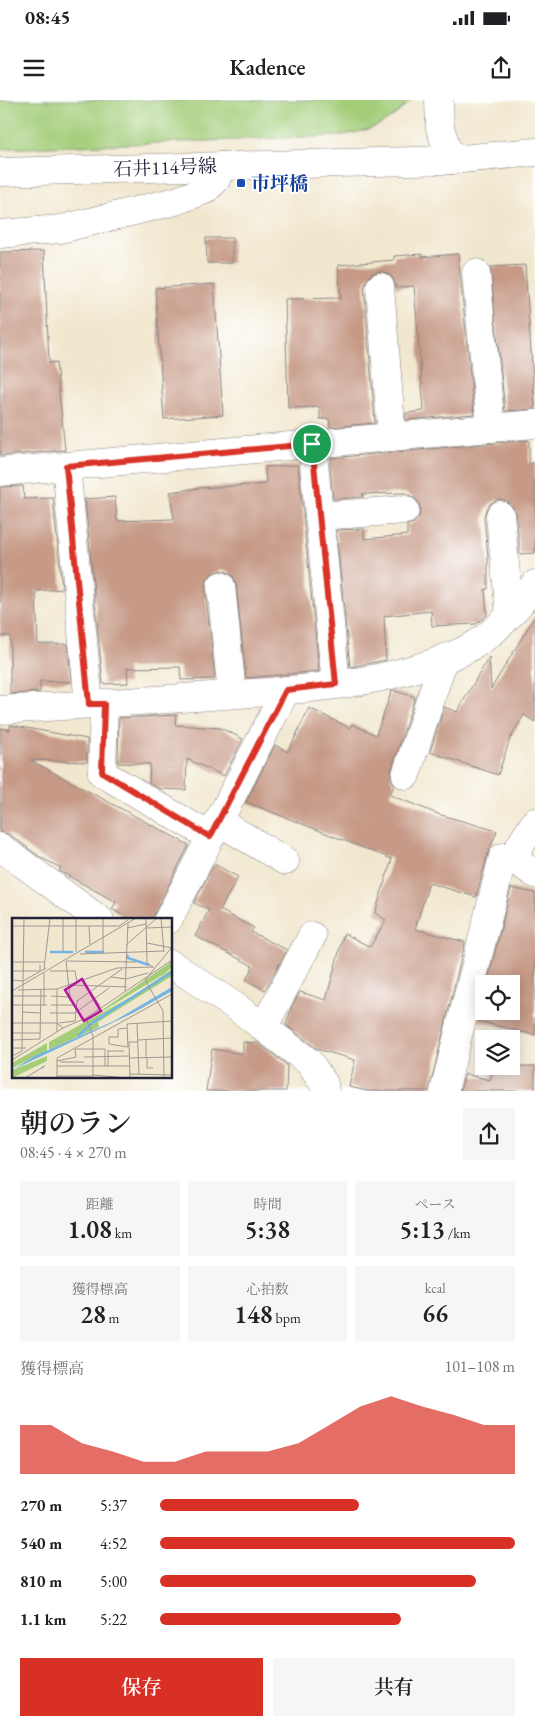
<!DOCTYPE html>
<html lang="ja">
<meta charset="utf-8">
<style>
body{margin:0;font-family:"EB Garamond","Noto Serif JP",serif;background:#f6f6f6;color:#202124;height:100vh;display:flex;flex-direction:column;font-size:19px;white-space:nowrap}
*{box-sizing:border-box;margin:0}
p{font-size:16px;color:#757577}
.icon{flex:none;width:28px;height:28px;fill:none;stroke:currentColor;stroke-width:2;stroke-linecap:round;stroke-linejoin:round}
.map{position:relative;height:991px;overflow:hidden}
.drawer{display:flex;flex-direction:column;background:#fff;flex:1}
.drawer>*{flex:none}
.controls{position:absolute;left:475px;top:875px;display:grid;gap:10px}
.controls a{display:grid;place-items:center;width:45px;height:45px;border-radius:0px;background:#fff;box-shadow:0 2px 12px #0003;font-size:25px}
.pin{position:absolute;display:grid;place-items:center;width:42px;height:42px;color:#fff;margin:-21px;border:2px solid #fff;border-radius:50%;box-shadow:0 1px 5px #0007}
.round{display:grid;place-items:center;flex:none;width:52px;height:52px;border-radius:0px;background:#f6f6f6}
.headline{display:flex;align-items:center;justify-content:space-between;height:85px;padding:0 20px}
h1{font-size:28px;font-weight:600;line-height:38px}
.metrics{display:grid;grid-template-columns:repeat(3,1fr);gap:8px;height:85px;padding:5px 20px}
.metrics div{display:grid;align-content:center;border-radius:0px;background:#f6f6f6;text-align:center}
.metrics b{font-size:25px;font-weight:600}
.metrics small{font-size:14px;font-weight:400}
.metrics p{font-size:14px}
.chart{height:140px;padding:10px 20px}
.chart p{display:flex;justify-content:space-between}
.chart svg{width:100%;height:90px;margin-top:5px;fill:#d93025;opacity:.7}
.action{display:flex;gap:10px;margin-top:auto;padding:10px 20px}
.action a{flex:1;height:58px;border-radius:0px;background:#d93025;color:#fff;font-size:20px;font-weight:600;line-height:58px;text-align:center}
.action a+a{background:#f6f6f6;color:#202124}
ul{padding:0 20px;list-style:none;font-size:16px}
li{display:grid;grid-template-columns:80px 60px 1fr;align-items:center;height:38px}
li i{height:12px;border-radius:6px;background:#d93025}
.status{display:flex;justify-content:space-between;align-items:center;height:35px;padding:0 25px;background:#fff;direction:ltr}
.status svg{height:14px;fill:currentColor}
header{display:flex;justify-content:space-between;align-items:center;height:65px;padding:0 20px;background:#fff;font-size:22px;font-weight:600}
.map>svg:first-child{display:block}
</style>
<div class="status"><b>08:45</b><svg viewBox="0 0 49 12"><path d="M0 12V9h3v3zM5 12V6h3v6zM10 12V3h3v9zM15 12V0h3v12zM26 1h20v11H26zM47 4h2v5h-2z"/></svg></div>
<header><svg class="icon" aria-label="menu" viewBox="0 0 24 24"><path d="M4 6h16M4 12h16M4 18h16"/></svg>Kadence<svg class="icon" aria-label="share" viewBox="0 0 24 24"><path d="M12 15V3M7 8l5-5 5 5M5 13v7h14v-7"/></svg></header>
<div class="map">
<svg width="535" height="991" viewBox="0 0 535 991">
<rect width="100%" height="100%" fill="#fff"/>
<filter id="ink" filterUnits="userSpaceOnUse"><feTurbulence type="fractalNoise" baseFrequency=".02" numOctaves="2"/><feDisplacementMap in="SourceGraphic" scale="10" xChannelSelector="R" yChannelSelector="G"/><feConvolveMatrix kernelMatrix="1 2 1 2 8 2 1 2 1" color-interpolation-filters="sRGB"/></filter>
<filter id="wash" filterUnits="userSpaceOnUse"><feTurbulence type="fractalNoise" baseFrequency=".0096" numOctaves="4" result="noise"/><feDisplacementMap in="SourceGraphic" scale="20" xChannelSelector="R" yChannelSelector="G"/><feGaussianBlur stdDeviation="1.12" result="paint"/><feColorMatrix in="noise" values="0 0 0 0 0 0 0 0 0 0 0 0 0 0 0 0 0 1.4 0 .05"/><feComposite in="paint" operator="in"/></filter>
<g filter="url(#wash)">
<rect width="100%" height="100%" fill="#f1e7ce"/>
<path fill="#a3cd79" stroke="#62785a" d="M0,0H411C386,26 372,30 337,36L0,49Z"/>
<g id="blocks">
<g fill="#c69a86">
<polygon points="206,138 232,138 232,163 207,163"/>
<polygon points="44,151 49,263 56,262 65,350 0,356 0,152"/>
<polygon points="422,154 422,157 458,154 474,314 406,320 406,313 424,311 414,186 396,188 393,178 387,173 379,171 371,174 366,181 364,188 375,323 330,327 329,319 320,319 320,307 288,308 285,199 341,198 338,165 394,160 394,156"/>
<polygon points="525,165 535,309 505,311 490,167"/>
<polygon points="214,184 223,315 164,319 155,188"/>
<polygon points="529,340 529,363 535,363 535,453 520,454 516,413 512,406 506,401 499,399 491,403 486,409 484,417 488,456 488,489 485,489 487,515 476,524 432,526 431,511 384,516 386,560 350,567 336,430 364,429 364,439 407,435 407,425 414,423 419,417 420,408 418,401 406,393 362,394 363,397 333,399 330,364 331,358"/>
<polygon points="298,365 319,571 246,578 236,484 233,476 228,472 220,470 212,474 207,480 205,488 215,579 181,580 180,567 127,568 128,583 103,584 85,399 115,397 117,421 174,419 170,392 199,388 266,384 265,367"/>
<polygon points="23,386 24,399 53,398 62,489 36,491 38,544 68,544 71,582 40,581 40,592 10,594 10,536 0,536 0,387"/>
<polygon points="535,516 535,622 524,615 510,639 498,675 430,652 444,607 457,612 489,557 491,589"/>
<polygon points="392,590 415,597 391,670 391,678 394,685 390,695 438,714 497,731 488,753 476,797 429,783 415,829 465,842 429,991 367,991 349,987 355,960 317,949 286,925 292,906 300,892 326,900 344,833 370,847 386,820 375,813 392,759 246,702 275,645 288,652 309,608 350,628 352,624 376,635"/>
<polygon points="176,615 175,625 221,628 243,639 224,676 187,659 186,690 160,689 149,683 150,664 118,663 119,618"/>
<polygon points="10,625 87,639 87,662 30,660 189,745 151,820 131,820 112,809 116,802 59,771 61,768 40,757 9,734 0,732 0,628 10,630"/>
<polygon points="214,764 238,777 220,810 254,828 251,832 287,850 265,890 246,880 253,866 195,836 209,810 194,803"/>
<polygon points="511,788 535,793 535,935 478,921 484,897 484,911 511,911 511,884 487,884"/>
<polygon points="243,942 258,943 287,965 286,991 206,991 212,949 243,954"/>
<polygon points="494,966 535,966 535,991 460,991 465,974 490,980"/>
</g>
</g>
</g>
<g filter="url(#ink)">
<use href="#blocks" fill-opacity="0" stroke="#8a8484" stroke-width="1"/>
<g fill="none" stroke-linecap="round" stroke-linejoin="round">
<g stroke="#8a8484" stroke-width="29">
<g id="minor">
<polyline points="0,134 61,129 176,101 205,90 216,80 221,66"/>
<polyline points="476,173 491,328"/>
<polyline points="380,187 392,337"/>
<polyline points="312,344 336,584"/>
<polyline points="66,366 89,604"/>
<polyline points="0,372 535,324"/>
<polyline points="500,415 510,514"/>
<polyline points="319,416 405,410"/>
<polyline points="221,486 232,594"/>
<polyline points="104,603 102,673 211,737"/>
<path d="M0,610C70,606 141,601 211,596C296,590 386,586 463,551C491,538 517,509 535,484"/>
<polyline points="406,675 444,558"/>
<polyline points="218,721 285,761"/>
<polyline points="535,722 512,758 535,774"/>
<polyline points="0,747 100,820"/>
<polyline points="168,820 286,590"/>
<polyline points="171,864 239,909 309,962 324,984 325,991"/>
<polyline points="263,928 312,836"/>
<polyline points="444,991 503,757 512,758"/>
</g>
</g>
<g stroke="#8a8484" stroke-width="29">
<polyline id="tertiary" points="0,72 451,60"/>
</g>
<g stroke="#8a8484" stroke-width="29">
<polyline id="secondary" points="439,0 440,28 451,60 535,52"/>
</g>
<use href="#minor" stroke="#fff" stroke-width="28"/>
<use href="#tertiary" stroke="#fff" stroke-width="28"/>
<use href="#secondary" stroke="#fff" stroke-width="28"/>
</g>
</g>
<g fill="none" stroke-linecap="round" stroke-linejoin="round" filter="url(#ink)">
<g stroke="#fff" stroke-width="10">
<polygon id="route" points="312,344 336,584 286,590 210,737 102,672 104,604 89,604 66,366"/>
</g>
<use href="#route" stroke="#d93025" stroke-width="6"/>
</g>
<rect fill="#1a4fb4" stroke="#fff" stroke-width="2" x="236" y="78" width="10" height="10" rx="2.5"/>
<g text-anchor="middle" stroke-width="4" stroke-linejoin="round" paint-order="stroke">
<g font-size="19" fill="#22223b" stroke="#fff">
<text transform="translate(165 67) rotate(-2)" y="7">石井114号線</text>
</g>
<g font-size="19" font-weight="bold" fill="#164399" stroke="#fff" text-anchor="start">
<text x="251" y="90">市坪橋</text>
</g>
</g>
<g transform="translate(12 818)">
<rect width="160" height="160" fill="#f1e7ce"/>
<path d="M160,43V49L152,56L76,102ZM160,51V58L86,104L87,109L37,132V124L126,75ZM35,125V133L0,150V145ZM35,138V143L0,160L1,152Z" fill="#a3cd79"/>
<path d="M160,69V73L121,95L0,152L23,138L102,103Z" fill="#72b4e7"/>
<path fill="none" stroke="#72b4e7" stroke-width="2.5" d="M38,34H61M73,34H92M115,37L116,40L137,47M66,118L80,105L160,54"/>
<path fill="none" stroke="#9e9893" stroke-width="1" d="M12,0L10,130H14M51,0V34M91,0V34M134,0L135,45L141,49M149,0L152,34M77,8L78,26M115,10L134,6M135,10L160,9M0,21V8H107L116,2M135,25L160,30M114,27L145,0M64,34V0M68,36L152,33M54,43L124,44M54,43L58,79M0,44H32M32,51L38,0M0,53H28V47M38,53H63L65,64M32,55V87M99,59L114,61L136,55M0,62L11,63L34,50M59,67L115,69M6,72L45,71L105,50L142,49M0,73L124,0M78,73L88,88M113,73L116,5M0,78H35M39,78L58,79V83M0,87H35M39,87H63M10,94L28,95M38,95H63M63,95L97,70M74,100L160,42M63,103L65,83L110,51M0,105H45L51,110L74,100L81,118V160M47,105L63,103M125,105L127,156M115,110L106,111V119H97V126L116,129M45,114V71M1,115H28M134,121V140M0,122L28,121L29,72M126,122L160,120M116,129L115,106L160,103M0,130H10V133L0,138M96,133H112M72,139L117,138M135,139V150H141M117,140L160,139M0,142L51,110M45,143L64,139L63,131H93V148M48,144H72M45,148H118M96,148V132M118,156L160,157M81,157L116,160M45,158H81M13,160L33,148L29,150M45,160V140L160,76M118,160L117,124H126M152,160L151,93L133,62L160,29"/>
<path fill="#b5179e" fill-opacity="0.15" stroke="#b5179e" stroke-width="2.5" d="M70,61L89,93L72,103L53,72Z"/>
<rect width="160" height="160" fill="none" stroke="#22223b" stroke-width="2.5"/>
</g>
</svg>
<div class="controls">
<a><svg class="icon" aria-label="locate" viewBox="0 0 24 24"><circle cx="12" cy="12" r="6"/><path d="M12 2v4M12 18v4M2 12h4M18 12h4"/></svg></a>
<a><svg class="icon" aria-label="layers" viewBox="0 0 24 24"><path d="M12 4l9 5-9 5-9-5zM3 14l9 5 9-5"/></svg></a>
</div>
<div class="pin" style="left:312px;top:344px;background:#1e9e55"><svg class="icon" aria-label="arrive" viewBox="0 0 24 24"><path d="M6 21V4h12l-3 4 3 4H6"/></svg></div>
</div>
<section class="drawer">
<div class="headline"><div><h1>朝のラン</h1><p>08:45 · 4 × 270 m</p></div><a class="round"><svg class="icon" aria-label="share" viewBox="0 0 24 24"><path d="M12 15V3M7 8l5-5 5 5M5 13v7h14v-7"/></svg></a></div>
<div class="metrics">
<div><p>距離</p><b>1.08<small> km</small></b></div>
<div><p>時間</p><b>5:38</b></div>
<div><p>ペース</p><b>5:13<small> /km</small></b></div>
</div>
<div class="metrics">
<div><p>獲得標高</p><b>28<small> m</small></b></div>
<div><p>心拍数</p><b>148<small> bpm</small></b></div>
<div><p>kcal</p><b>66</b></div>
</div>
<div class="chart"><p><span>獲得標高</span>101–108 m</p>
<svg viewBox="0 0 160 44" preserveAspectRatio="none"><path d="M0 44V20L10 20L20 29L30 33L40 38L50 38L60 33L70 33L80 33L90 29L100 20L110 11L120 6L130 11L140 15L150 20L160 20V44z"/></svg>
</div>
<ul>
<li><b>270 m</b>5:37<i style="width:56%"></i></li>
<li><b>540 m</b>4:52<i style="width:100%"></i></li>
<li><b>810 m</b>5:00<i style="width:89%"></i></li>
<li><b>1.1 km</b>5:22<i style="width:68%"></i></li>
</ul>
<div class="action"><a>保存</a><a>共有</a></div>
</section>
